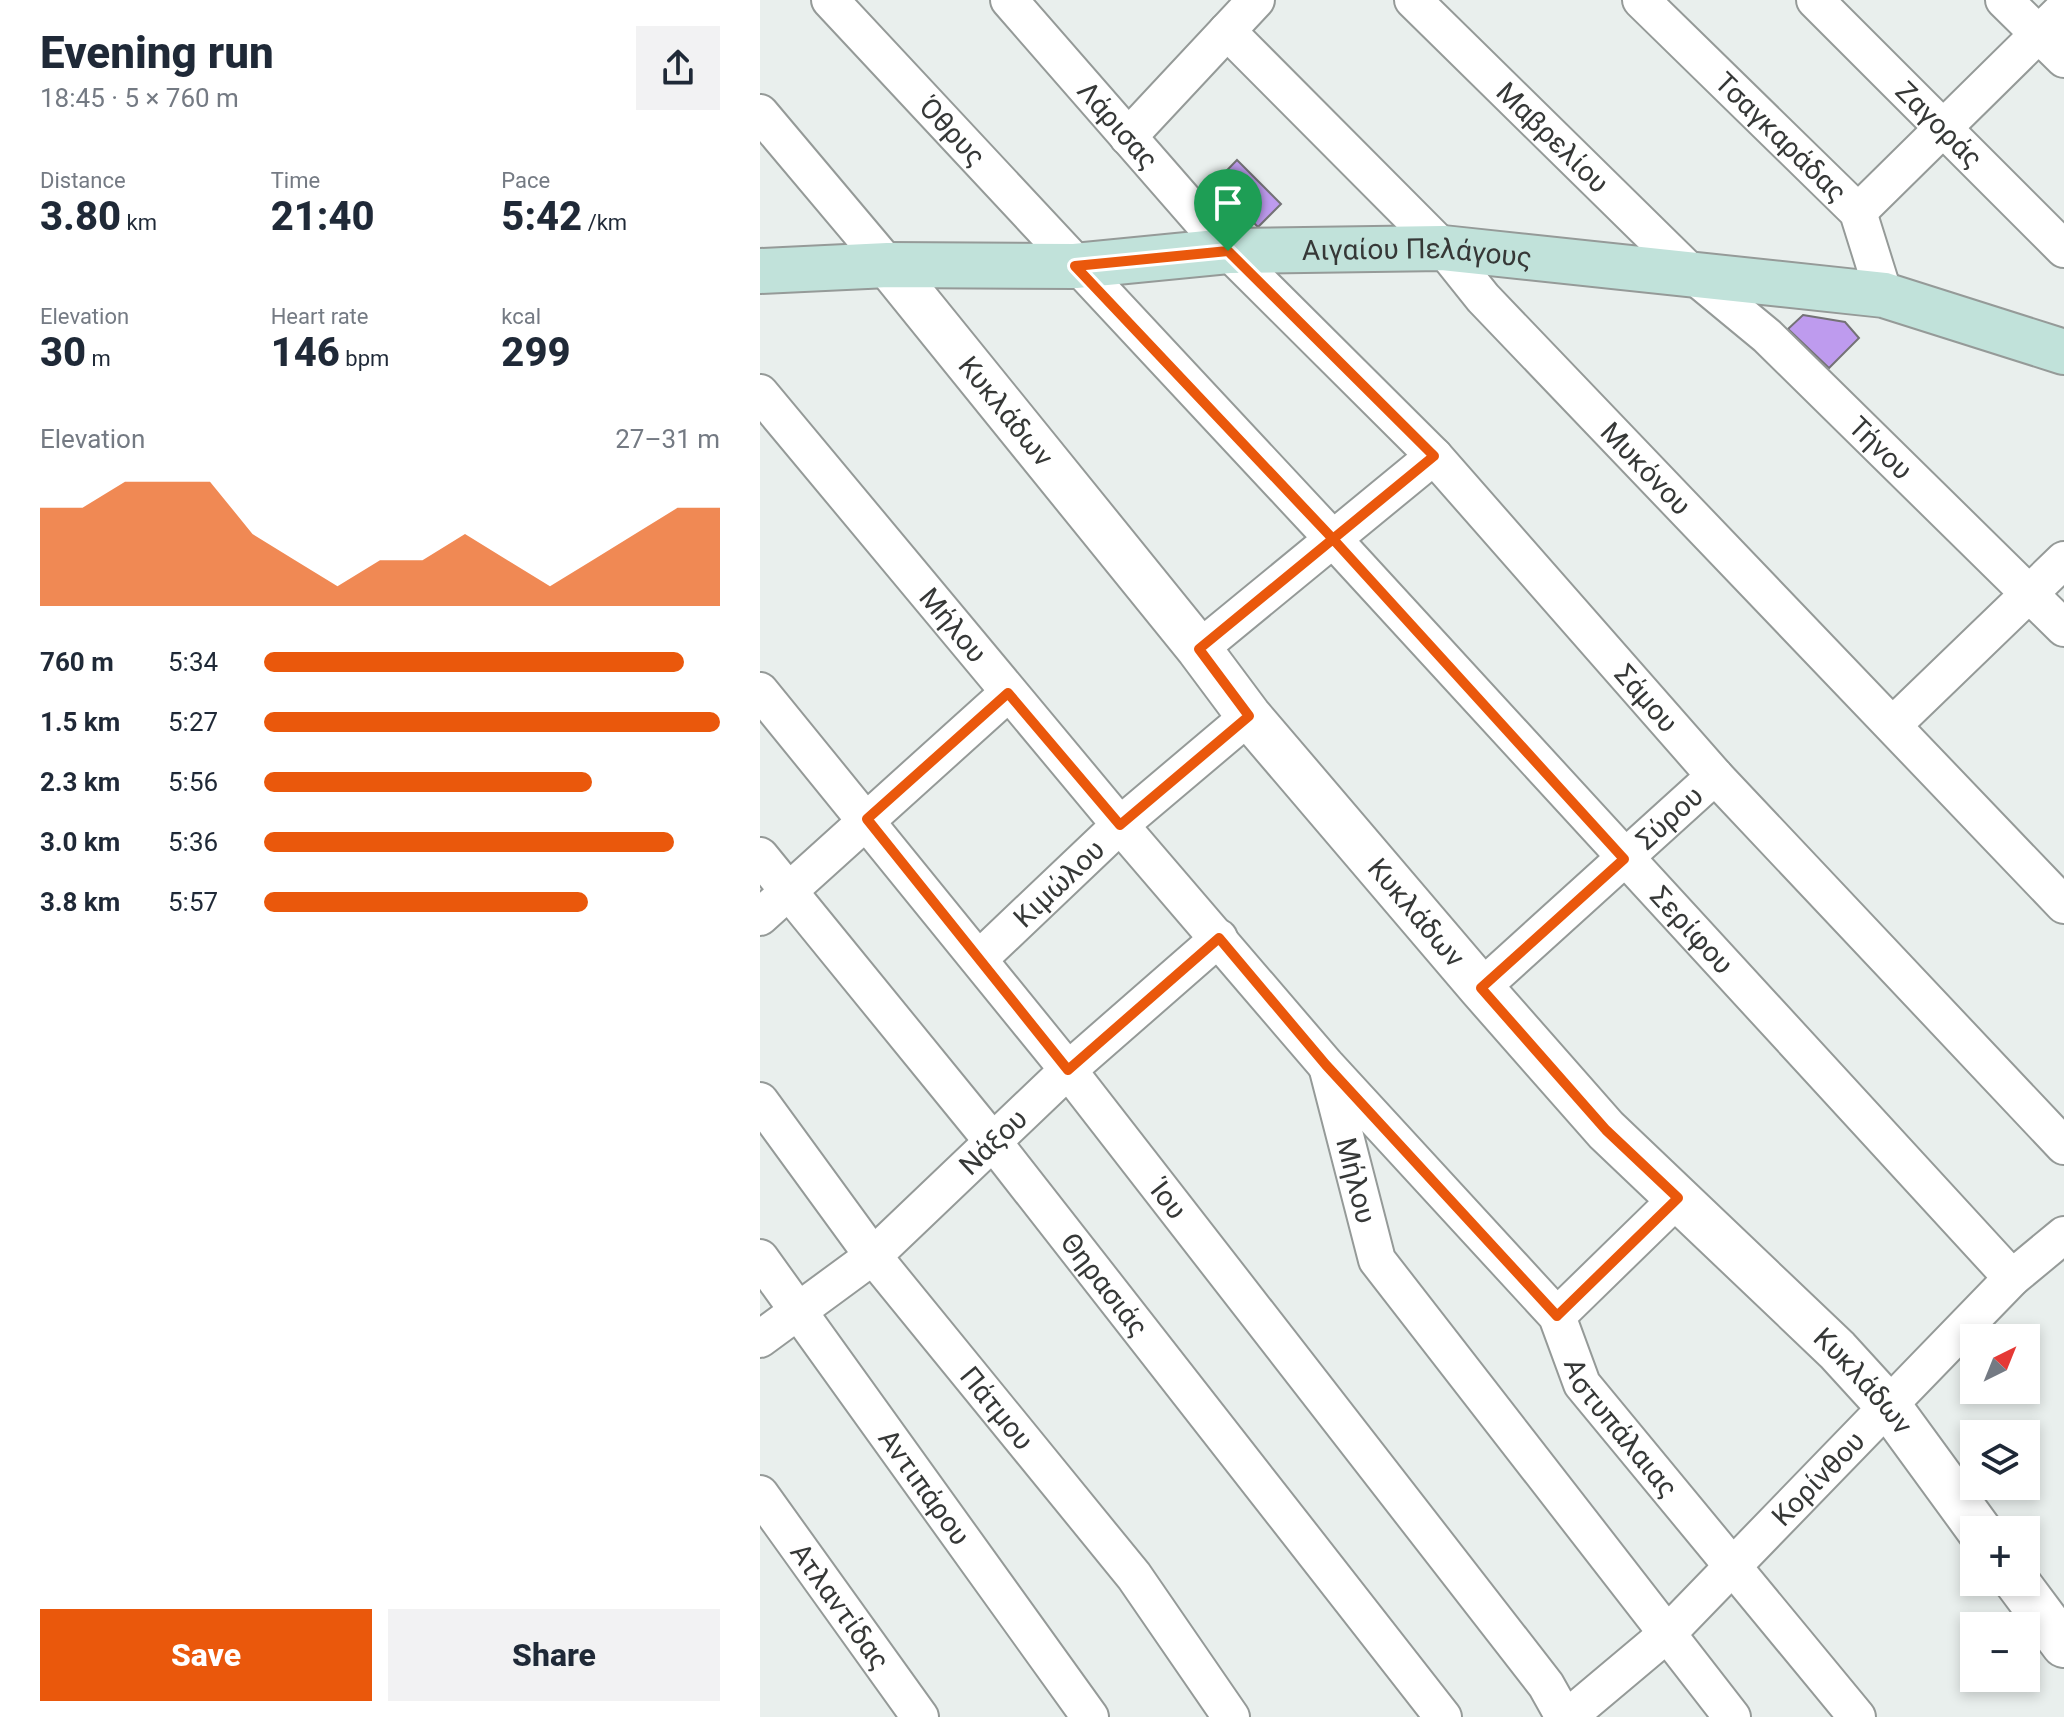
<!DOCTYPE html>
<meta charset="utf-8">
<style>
body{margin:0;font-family:Roboto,sans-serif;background:#f2f2f3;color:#1f2937;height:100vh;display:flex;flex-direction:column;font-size:30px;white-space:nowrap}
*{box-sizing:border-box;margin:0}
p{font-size:26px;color:#747a83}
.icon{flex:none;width:44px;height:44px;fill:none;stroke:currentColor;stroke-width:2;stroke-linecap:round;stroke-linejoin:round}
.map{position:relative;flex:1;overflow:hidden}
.side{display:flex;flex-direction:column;background:#fff;width:760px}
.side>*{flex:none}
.needle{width:52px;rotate:43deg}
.tools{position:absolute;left:1200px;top:1324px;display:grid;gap:16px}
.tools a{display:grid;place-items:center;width:80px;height:80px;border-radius:0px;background:#fff;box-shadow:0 4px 12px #0003;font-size:40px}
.pin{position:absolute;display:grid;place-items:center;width:68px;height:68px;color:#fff;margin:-82px -34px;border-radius:50% 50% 50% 0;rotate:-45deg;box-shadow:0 0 8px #0007}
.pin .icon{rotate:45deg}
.round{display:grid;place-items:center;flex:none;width:84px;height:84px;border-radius:0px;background:#f2f2f3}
.summary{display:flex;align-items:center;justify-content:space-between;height:136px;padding:0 40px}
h1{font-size:44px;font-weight:800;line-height:60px}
.metrics{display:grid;grid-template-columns:repeat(3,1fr);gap:12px;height:136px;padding:8px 40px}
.metrics div{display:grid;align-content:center}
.metrics b{font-size:40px;font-weight:800}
.metrics small{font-size:22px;font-weight:400}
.metrics p{font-size:22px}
.chart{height:224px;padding:16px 40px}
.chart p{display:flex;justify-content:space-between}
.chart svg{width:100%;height:144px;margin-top:8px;fill:#ea580c;opacity:.7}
.button{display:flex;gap:16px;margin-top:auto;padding:16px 40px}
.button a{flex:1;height:92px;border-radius:0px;background:#ea580c;color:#fff;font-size:32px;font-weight:800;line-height:92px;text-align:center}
.button a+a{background:#f2f2f3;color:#1f2937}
ul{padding:0 40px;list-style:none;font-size:26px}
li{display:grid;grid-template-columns:128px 96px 1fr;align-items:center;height:60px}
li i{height:20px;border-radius:10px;background:#ea580c}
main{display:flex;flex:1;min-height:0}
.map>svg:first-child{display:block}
</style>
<main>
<section class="side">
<div class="summary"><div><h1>Evening run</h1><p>18:45 · 5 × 760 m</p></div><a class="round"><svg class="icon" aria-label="share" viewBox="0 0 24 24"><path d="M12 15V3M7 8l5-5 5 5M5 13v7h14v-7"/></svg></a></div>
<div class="metrics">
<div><p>Distance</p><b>3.80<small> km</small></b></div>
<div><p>Time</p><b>21:40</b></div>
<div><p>Pace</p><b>5:42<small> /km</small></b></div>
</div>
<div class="metrics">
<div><p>Elevation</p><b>30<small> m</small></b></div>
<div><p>Heart rate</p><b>146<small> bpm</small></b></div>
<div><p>kcal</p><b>299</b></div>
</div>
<div class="chart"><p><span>Elevation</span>27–31 m</p>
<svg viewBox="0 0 160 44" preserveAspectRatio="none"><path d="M0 44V14L10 14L20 6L30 6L40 6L50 22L60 30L70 38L80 30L90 30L100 22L110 30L120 38L130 30L140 22L150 14L160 14V44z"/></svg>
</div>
<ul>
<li><b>760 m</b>5:34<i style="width:92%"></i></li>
<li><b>1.5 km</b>5:27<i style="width:100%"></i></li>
<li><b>2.3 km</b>5:56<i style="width:72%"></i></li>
<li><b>3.0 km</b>5:36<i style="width:90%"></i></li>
<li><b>3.8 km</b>5:57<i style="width:71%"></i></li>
</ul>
<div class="button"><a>Save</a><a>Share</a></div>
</section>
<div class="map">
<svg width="1304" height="1717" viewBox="0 0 1304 1717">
<rect width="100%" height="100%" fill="#e9efed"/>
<g fill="#be9bee" stroke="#747276" stroke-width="2">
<polygon points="477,160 521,204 498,227 480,209 466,223 440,198"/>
<polygon points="1043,315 1085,322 1099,338 1069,368 1028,329"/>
</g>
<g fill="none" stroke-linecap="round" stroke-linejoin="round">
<g stroke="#959a98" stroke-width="40">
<g id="minor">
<path id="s1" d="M70,0L573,539L1252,1278"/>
<path id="s2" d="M249,0L468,251L674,456L955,776L1304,1146"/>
<path id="s3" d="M653,0L932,274L1007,336L1304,628"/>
<path id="s4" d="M881,0L1098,212L1124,295"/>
<path id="s5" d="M1055,0L1304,249"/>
<polyline points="1244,0 1304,59"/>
<path id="s6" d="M467,31L683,248L723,298L1304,905"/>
<polyline points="0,113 128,265"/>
<polyline points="368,137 496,0"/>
<polyline points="1098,212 1304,9"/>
<path id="s7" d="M0,393L360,825L566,1065L797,1316L822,1384L1097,1717"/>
<polyline points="439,649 674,456"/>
<path id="s8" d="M0,691L308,1070L786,1685L804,1717"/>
<polyline points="1133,725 1304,560"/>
<path id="s9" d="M0,856L234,1143L683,1717"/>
<polyline points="0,917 248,693"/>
<path id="s10" d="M219,959L360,825L489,716"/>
<path id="s11" d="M721,988L955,776"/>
<path id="s12" d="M568,1070L617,1260L972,1717"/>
<path id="s13" d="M0,1101L113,1256L374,1576L471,1717"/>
<path id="s14" d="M0,1258L330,1717"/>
<polyline points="797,1316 918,1198"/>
<path id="s15" d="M0,1339L113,1256L308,1070L459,938"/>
<path id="s16" d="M0,1494L160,1717"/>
<path id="s17" d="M808,1717L908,1633L1252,1278L1304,1235"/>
</g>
</g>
<g stroke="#959a98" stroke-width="48">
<g id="tertiary">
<path id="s18" d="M128,265L439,649L489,716L721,988L846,1130L1077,1350L1130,1408L1219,1530"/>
<polyline points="1257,1582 1304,1645"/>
</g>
</g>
<g stroke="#959a98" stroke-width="48">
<g id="secondary">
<path id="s19" d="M0,271L128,265L315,266L468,251L683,248L1124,295L1304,352"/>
</g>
</g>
<use href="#minor" stroke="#fff" stroke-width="36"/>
<use href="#tertiary" stroke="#fff" stroke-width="44"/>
<use href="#secondary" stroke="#c1e2da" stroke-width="44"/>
</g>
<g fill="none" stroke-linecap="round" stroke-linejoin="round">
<g stroke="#fff" stroke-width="16">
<path id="route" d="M468,251L674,456C596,520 518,585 439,649L489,716L360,825L248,693L107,819L308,1070L459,938L566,1065L797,1316L918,1198L846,1130L721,988L864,859L573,539L315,266L468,251"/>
</g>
<use href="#route" stroke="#ea580c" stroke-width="10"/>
</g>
<g text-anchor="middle" stroke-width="6" stroke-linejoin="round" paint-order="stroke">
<g font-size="28" fill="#363837" stroke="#f7fcfa">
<text dy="10" stroke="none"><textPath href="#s5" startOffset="176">Ζαγοράς</textPath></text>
<text dy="10" stroke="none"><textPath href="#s2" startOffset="166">Λάρισας</textPath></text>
<text dy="10" stroke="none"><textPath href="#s1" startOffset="180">Όθρυς</textPath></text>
<text dy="10" stroke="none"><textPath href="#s4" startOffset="196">Τσαγκαράδας</textPath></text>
<text dy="10" stroke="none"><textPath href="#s3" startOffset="196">Μαβρελίου</textPath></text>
<text dy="10" stroke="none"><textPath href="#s19" startOffset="658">Αιγαίου Πελάγους</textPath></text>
<text dy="10" stroke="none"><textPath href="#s18" startOffset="188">Κυκλάδων</textPath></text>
<text dy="10" stroke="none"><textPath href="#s3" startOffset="648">Τήνου</textPath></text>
<text dy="10" stroke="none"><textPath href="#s6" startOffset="606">Μυκόνου</textPath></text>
<text dy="10" stroke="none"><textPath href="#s7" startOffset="302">Μήλου</textPath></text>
<text dy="10" stroke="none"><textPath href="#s2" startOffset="946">Σάμου</textPath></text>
<text dy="10" stroke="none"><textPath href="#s11" startOffset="254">Σύρου</textPath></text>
<text dy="10" stroke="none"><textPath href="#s10" startOffset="110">Κιμώλου</textPath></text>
<text dy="10" stroke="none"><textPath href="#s18" startOffset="836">Κυκλάδων</textPath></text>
<text dy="10" stroke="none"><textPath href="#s1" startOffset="1268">Σερίφου</textPath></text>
<text dy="10" stroke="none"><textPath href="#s15" startOffset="306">Νάξου</textPath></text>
<text dy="10" stroke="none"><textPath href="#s12" startOffset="114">Μήλου</textPath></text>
<text dy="10" stroke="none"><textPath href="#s8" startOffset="652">Ίου</textPath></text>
<text dy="10" stroke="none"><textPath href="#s9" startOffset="550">Θηρασιάς</textPath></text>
<text dy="10" stroke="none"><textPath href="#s18" startOffset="1484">Κυκλάδων</textPath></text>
<text dy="10" stroke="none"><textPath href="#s13" startOffset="388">Πάτμου</textPath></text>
<text dy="10" stroke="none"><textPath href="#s7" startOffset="1350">Αστυπάλαιας</textPath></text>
<text dy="10" stroke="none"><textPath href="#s17" startOffset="346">Κορίνθου</textPath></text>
<text dy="10" stroke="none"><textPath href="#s14" startOffset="282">Αντιπάρου</textPath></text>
<text dy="10" stroke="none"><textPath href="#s16" startOffset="138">Ατλαντίδας</textPath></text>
</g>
</g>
</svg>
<div class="tools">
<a><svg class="needle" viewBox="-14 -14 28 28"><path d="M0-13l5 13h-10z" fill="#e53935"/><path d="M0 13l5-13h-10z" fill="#747a83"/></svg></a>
<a><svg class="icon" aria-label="layers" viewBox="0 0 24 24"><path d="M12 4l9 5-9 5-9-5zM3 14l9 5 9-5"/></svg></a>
<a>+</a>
<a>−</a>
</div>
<div class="pin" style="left:468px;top:251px;background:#1e9e55"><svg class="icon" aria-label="arrive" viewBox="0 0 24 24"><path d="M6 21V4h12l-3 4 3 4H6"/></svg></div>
</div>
</main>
